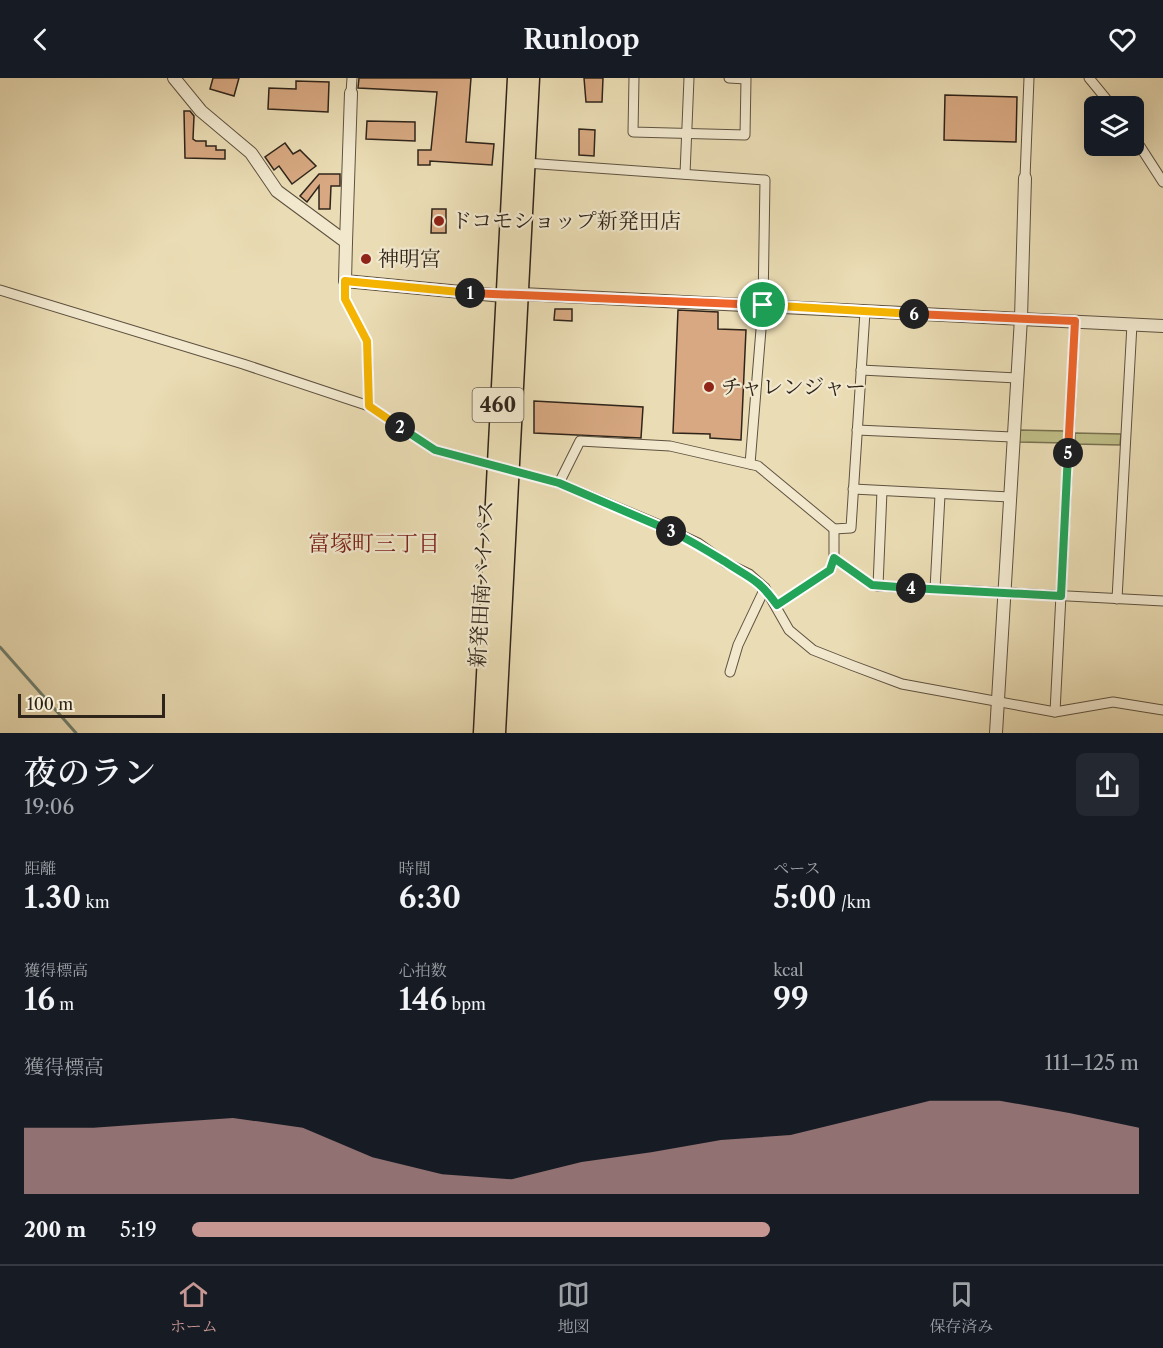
<!DOCTYPE html>
<html lang="ja">
<meta charset="utf-8">
<style>
body{margin:0;font-family:"Libre Caslon Text","Noto Serif JP",serif;background:#242831;color:#f1f3f6;height:100vh;display:flex;flex-direction:column;font-size:22px;white-space:nowrap}
*{box-sizing:border-box;margin:0}
p{font-size:20px;color:#9ea1a6}
.icon{flex:none;width:33px;height:33px;fill:none;stroke:currentColor;stroke-width:2;stroke-linecap:round;stroke-linejoin:round}
.map{position:relative;height:655px;overflow:hidden}
.drawer{display:flex;flex-direction:column;background:#171b24;flex:1}
.drawer>*{flex:none}
.fabs{position:absolute;left:1084px;top:18px;display:grid;gap:12px}
.fabs a{display:grid;place-items:center;width:60px;height:60px;border-radius:9px;background:#171b24;box-shadow:0 6px 24px #0002;font-size:30px}
.scale{position:absolute;left:18px;bottom:15px;width:147px;box-sizing:border-box;padding-left:6px;border:3px solid #2f241a;border-top:0;font-size:16px;line-height:21px;white-space:nowrap;color:#2f241a;-webkit-text-stroke:4px #f1e8ce;paint-order:stroke}
.pin{position:absolute;display:grid;place-items:center;width:51px;height:51px;color:#fff;margin:-26px;border:3px solid #fff;border-radius:50%;box-shadow:0 2px 6px #0007}
.km{position:absolute;width:30px;height:30px;margin:-15px;border-radius:50%;background:#222;color:#fff;font-size:16px;line-height:30px;text-align:center}
.round{display:grid;place-items:center;flex:none;width:63px;height:63px;border-radius:9px;background:#242831}
.overview{display:flex;align-items:center;justify-content:space-between;height:102px;padding:0 24px}
h1{font-size:33px;font-weight:600;line-height:45px}
.metrics{display:grid;grid-template-columns:repeat(3,1fr);gap:9px;height:102px;padding:6px 24px}
.metrics div{display:grid;align-content:center}
.metrics b{font-size:30px;font-weight:600}
.metrics small{font-size:16px;font-weight:400}
.metrics p{font-size:16px}
.chart{height:168px;padding:12px 24px}
.chart p{display:flex;justify-content:space-between}
.chart svg{width:100%;height:108px;margin-top:6px;fill:#c59692;opacity:.7}
ul{padding:0 24px;list-style:none;font-size:20px}
li{display:grid;grid-template-columns:96px 72px 1fr;align-items:center;height:45px}
li i{height:15px;border-radius:8px;background:#c59692}
header{display:flex;justify-content:space-between;align-items:center;height:78px;padding:0 24px;background:#171b24;font-size:27px;font-weight:600}
.tabs{display:flex;justify-content:space-around;align-items:center;height:84px;border-top:2px solid #363941;background:#171b24;font-size:16px;color:#9ea1a6}
.tabs a{display:grid;justify-items:center;gap:3px}
.tabs .current{color:#c59692}
.map>svg:first-child{display:block}
</style>
<header><svg class="icon" aria-label="back" viewBox="0 0 24 24"><path d="M15 5l-7 7 7 7"/></svg>Runloop<svg class="icon" aria-label="heart" viewBox="0 0 24 24"><path d="M12 20l-8-8c-3-5 5-10 8-4 3-6 11-1 8 4z"/></svg></header>
<div class="map">
<svg width="1163" height="655" viewBox="0 0 1163 655">
<rect width="100%" height="100%" fill="#eadcb4"/>
<filter id="stains"><feTurbulence type="fractalNoise" baseFrequency=".00333" numOctaves="4"/><feColorMatrix values="0 0 0 0 .2 0 0 0 0 .09 0 0 0 0 .02 0 0 0 .5 -.17"/></filter>
<radialGradient id="worn" r=".72"><stop offset=".6" stop-color="#630" stop-opacity="0"/><stop offset="1" stop-color="#630" stop-opacity=".3"/></radialGradient>
<g fill="#bfbe87" stroke="#777150" stroke-width="1.5">
<polygon points="1019,352 1065,353 1065,365 1019,364"/>
<polygon points="1075,355 1121,356 1120,367 1075,366"/>
</g>
<g fill="none" stroke-linecap="round" stroke-linejoin="round">
<polyline stroke="#6e7f70" stroke-width="3" points="0,569 76,655"/>
</g>
<g fill="#d7a881" stroke="#2f241a" stroke-width="1.5">
<polygon points="213,0 239,0 234,18 210,11"/>
<polygon points="359,0 471,0 466,64 494,66 492,87 430,83 430,87 418,87 418,72 431,72 437,14 358,10"/>
<polygon points="584,0 603,0 602,24 586,24"/>
<polygon points="296,3 329,4 328,34 268,31 269,10 296,11"/>
<polygon points="945,17 1017,19 1016,64 944,62"/>
<polygon points="184,33 190,33 194,38 193,61 196,63 206,63 206,68 216,68 216,72 225,72 225,81 185,80"/>
<polygon points="367,43 415,44 415,63 366,61"/>
<polygon points="579,51 595,52 594,78 579,77"/>
<polygon points="285,65 293,76 300,72 316,88 292,106 279,88 274,92 265,79"/>
<polygon points="319,96 340,96 340,108 331,108 330,131 319,131 319,108 307,124 300,118"/>
<polygon points="432,131 446,131 446,155 431,155"/>
<polygon points="555,231 572,231 572,243 554,242"/>
<polygon points="678,232 718,234 718,251 746,252 741,362 710,360 710,356 673,355"/>
<polygon points="534,323 643,329 641,360 534,355"/>
</g>
<g fill="none" stroke-linecap="round" stroke-linejoin="round">
<g stroke="#5e5240" stroke-width="11">
<g id="minor">
<polyline points="634,0 633,54 745,57 746,1 729,0"/>
<polyline points="1089,0 1112,28"/>
<polyline points="351,15 352,0"/>
<polyline points="1134,59 1163,104"/>
<polyline points="526,85 765,102 763,227 750,386"/>
<polyline points="685,96 689,0"/>
<polyline points="1025,100 1029,0"/>
<polyline points="345,203 345,221 367,263 369,328"/>
<polyline points="0,212 243,286 369,328 435,372 559,405 655,445 698,465 726,485 749,496 765,510 789,552 813,572 851,587 902,606 1055,634 1113,624 1163,632"/>
<polyline points="861,292 1017,300"/>
<polyline points="857,352 1012,359"/>
<polyline points="559,405 580,363 670,368 758,388 834,451 851,450 865,234"/>
<polyline points="853,411 1010,419"/>
<polyline points="834,480 872,507 878,508 1163,523"/>
<polyline points="878,508 882,413"/>
<polyline points="935,511 940,417"/>
<polyline points="1117,521 1132,246"/>
<polyline points="777,527 830,492 834,480 834,451"/>
<polyline points="730,594 738,567 765,510"/>
<polyline points="1055,634 1075,243"/>
</g>
</g>
<g stroke="#5e5240" stroke-width="14">
<g id="tertiary">
<polyline points="174,0 201,33 251,75 277,113 346,164 345,203 503,218 522,216 1163,248"/>
<polyline points="346,164 351,15"/>
<polyline points="996,655 1021,240 1025,100"/>
</g>
</g>
<g stroke="#2f241a" stroke-width="19">
<g id="trunk">
<polyline points="482,655 516,0"/>
<polyline points="497,655 531,0"/>
</g>
</g>
<use href="#minor" stroke="#f1e8ce" stroke-width="9"/>
<use href="#tertiary" stroke="#f1e8ce" stroke-width="12"/>
<use href="#trunk" stroke="#eadcb4" stroke-width="16"/>
</g>
<g fill="none" stroke-linecap="round" stroke-linejoin="round">
<g stroke="#fff" stroke-width="12">
<polyline id="split-1" points="470,215 763,227"/>
</g>
<g stroke="#fff" stroke-width="12">
<polyline id="split-2" points="400,349 369,328 367,263 345,221 345,203 470,215"/>
</g>
<g stroke="#fff" stroke-width="12">
<polyline id="split-3" points="400,349 435,372 559,405 671,453"/>
</g>
<g stroke="#fff" stroke-width="12">
<path id="split-4" d="M671,453C690,462 706,472 724,483C749,500 758,500 777,527L830,492L834,480L872,507L911,510"/>
</g>
<g stroke="#fff" stroke-width="12">
<polyline id="split-5" points="911,510 1061,518 1068,375"/>
</g>
<g stroke="#fff" stroke-width="12">
<polyline id="split-6" points="914,236 1075,243 1068,375"/>
</g>
<g stroke="#fff" stroke-width="12">
<polyline id="split-7" points="763,227 914,236"/>
</g>
<use href="#split-1" stroke="#f0652b" stroke-width="8"/>
<use href="#split-2" stroke="#f5b400" stroke-width="8"/>
<use href="#split-3" stroke="#22a559" stroke-width="8"/>
<use href="#split-4" stroke="#22a559" stroke-width="8"/>
<use href="#split-5" stroke="#22a559" stroke-width="8"/>
<use href="#split-6" stroke="#f0652b" stroke-width="8"/>
<use href="#split-7" stroke="#f5b400" stroke-width="8"/>
</g>
<g fill="#8f2418" stroke="#f1e8ce" stroke-width="2">
<circle cx="439" cy="143" r="6"/>
<circle cx="366" cy="181" r="6"/>
<circle cx="709" cy="309" r="6"/>
</g>
<g text-anchor="middle" stroke-width="4.5" stroke-linejoin="round" paint-order="stroke">
<rect fill="#f1e8ce" stroke="#695f50" stroke-width="1.5" x="472.5" y="310" width="51" height="34" rx="4.5"/>
<g font-size="20" font-weight="bold" fill="#2f241a">
<text x="498" y="334">460</text>
</g>
<g font-size="21" fill="#2f241a" stroke="#f1e8ce" text-anchor="start">
<text x="451" y="150">ドコモショップ新発田店</text>
<text x="378" y="188">神明宮</text>
<text x="721" y="316">チャレンジャー</text>
</g>
<g font-size="21" fill="#2f241a" stroke="#f1e8ce">
<text transform="translate(482 506) rotate(-87)" y="7">新発田南バイパス</text>
</g>
<g font-size="22" fill="#7a1f14" stroke="#f1e8ce">
<text x="374" y="473">富塚町三丁目</text>
</g>
</g>
<rect width="100%" height="100%" filter="url(#stains)"/>
<rect width="100%" height="100%" fill="url(#worn)"/>
</svg>
<div class="fabs">
<a><svg class="icon" aria-label="layers" viewBox="0 0 24 24"><path d="M12 4l9 5-9 5-9-5zM3 14l9 5 9-5"/></svg></a>
</div>
<div class="scale">100 m</div>
<div class="pin" style="left:763px;top:227px;background:#1e9e55"><svg class="icon" aria-label="arrive" viewBox="0 0 24 24"><path d="M6 21V4h12l-3 4 3 4H6"/></svg></div>
<b class="km" style="left:470px;top:215px">1</b>
<b class="km" style="left:400px;top:349px">2</b>
<b class="km" style="left:671px;top:453px">3</b>
<b class="km" style="left:911px;top:510px">4</b>
<b class="km" style="left:1068px;top:375px">5</b>
<b class="km" style="left:914px;top:236px">6</b>
</div>
<section class="drawer">
<div class="overview"><div><h1>夜のラン</h1><p>19:06</p></div><a class="round"><svg class="icon" aria-label="share" viewBox="0 0 24 24"><path d="M12 15V3M7 8l5-5 5 5M5 13v7h14v-7"/></svg></a></div>
<div class="metrics">
<div><p>距離</p><b>1.30<small> km</small></b></div>
<div><p>時間</p><b>6:30</b></div>
<div><p>ペース</p><b>5:00<small> /km</small></b></div>
</div>
<div class="metrics">
<div><p>獲得標高</p><b>16<small> m</small></b></div>
<div><p>心拍数</p><b>146<small> bpm</small></b></div>
<div><p>kcal</p><b>99</b></div>
</div>
<div class="chart"><p><span>獲得標高</span>111–125 m</p>
<svg viewBox="0 0 160 44" preserveAspectRatio="none"><path d="M0 44V17L10 17L20 15L30 13L40 17L50 29L60 36L70 38L80 31L90 27L100 22L110 20L120 13L130 6L140 6L150 11L160 17V44z"/></svg>
</div>
<ul>
<li><b>200 m</b>5:19<i style="width:61%"></i></li>
</ul>
</section>
<nav class="tabs">
<a class="current"><svg class="icon" aria-label="home" viewBox="0 0 24 24"><path d="M3 11l9-7 9 7M6 9v11h12V9"/></svg>ホーム</a>
<a><svg class="icon" aria-label="map" viewBox="0 0 24 24"><path d="M3 6l6-2 6 2 6-2v14l-6 2-6-2-6 2zM9 4v14M15 6v14"/></svg>地図</a>
<a><svg class="icon" aria-label="saved" viewBox="0 0 24 24"><path d="M7 4h10v16l-5-4-5 4z"/></svg>保存済み</a>
</nav>
